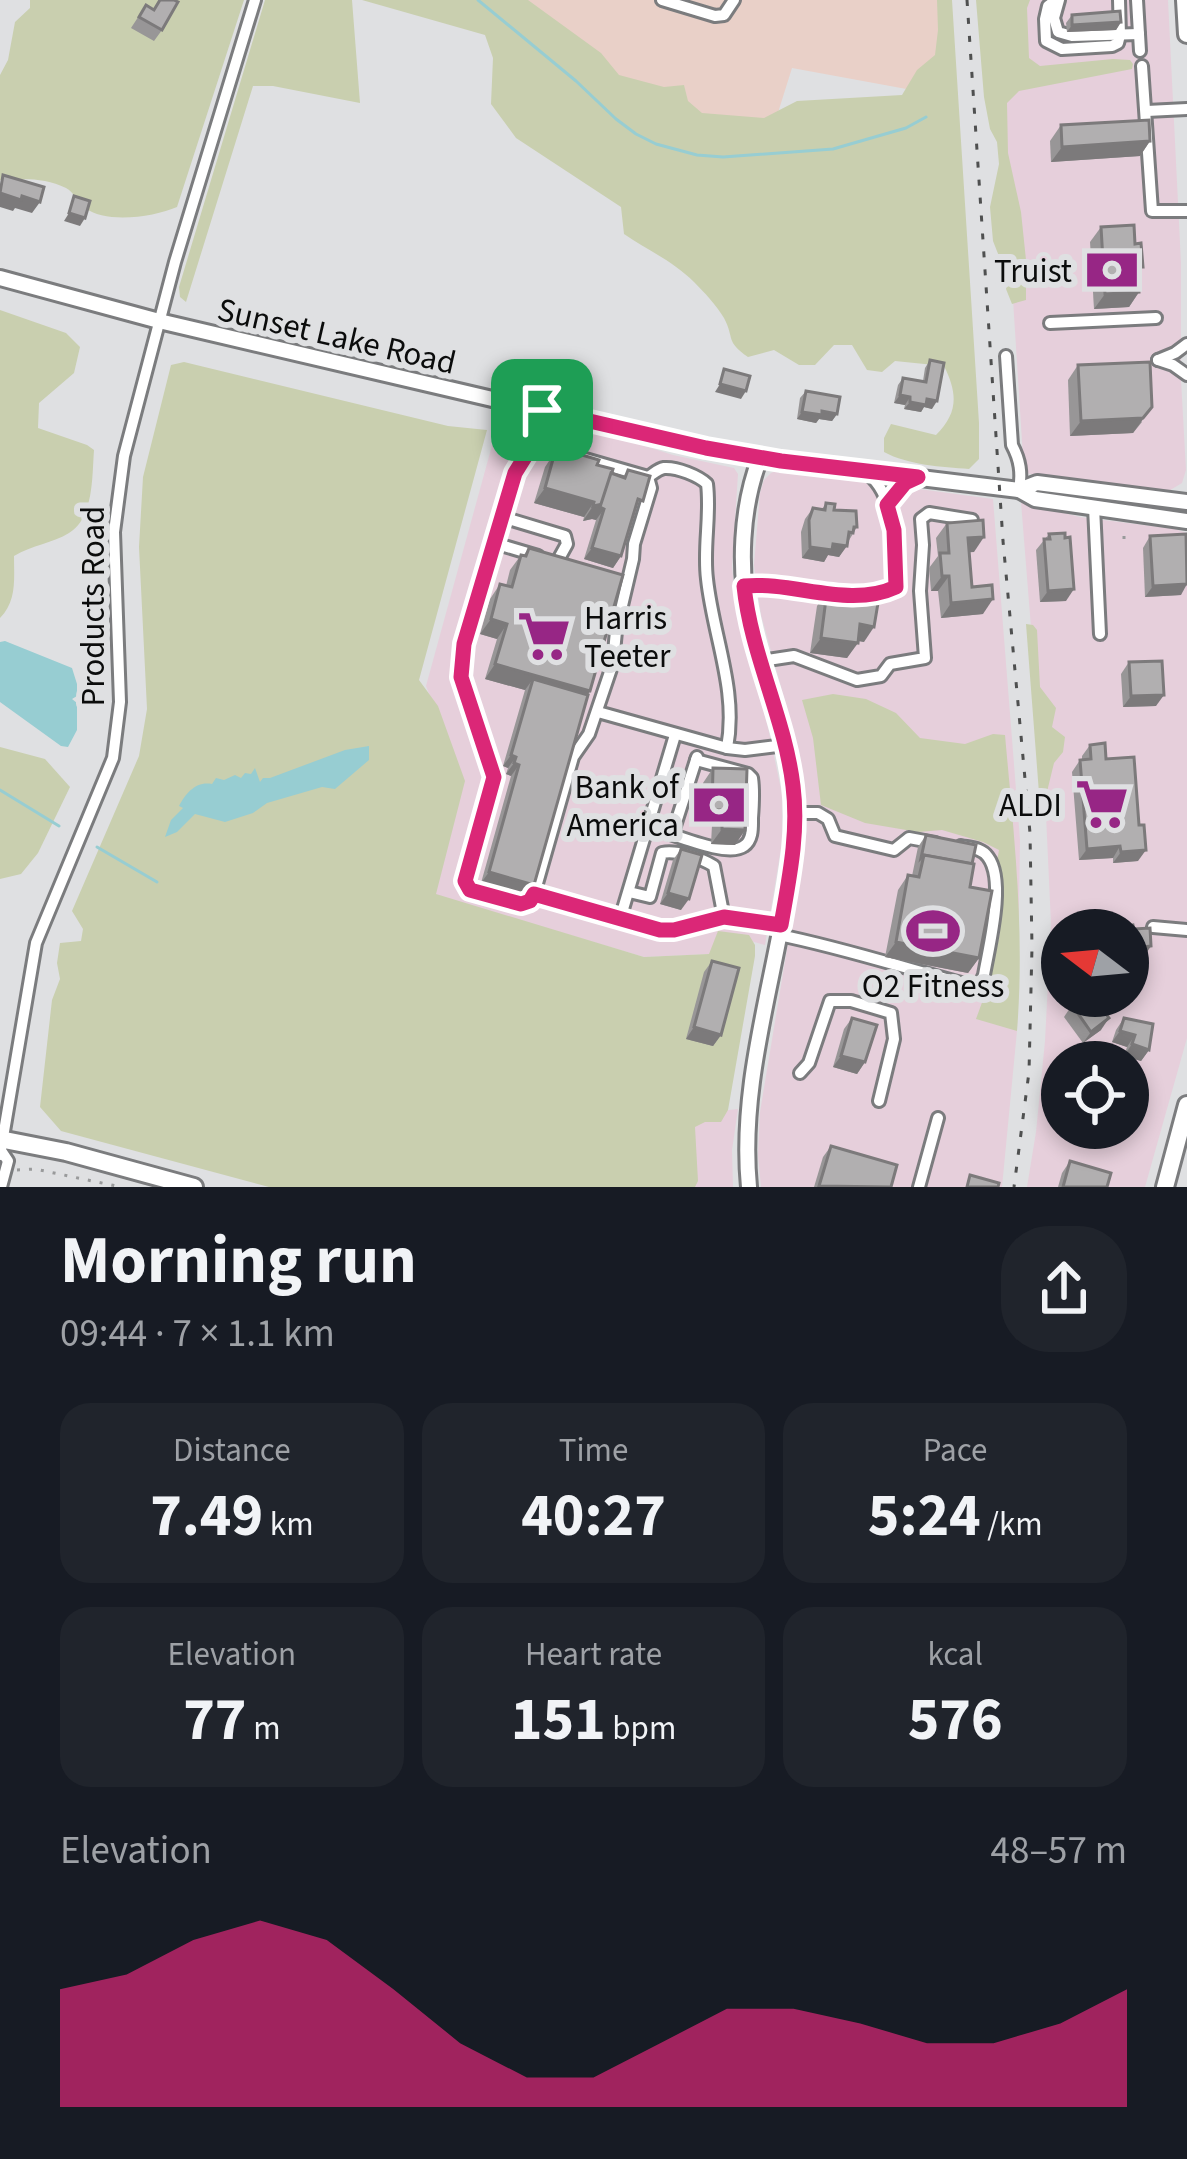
<!DOCTYPE html>
<meta charset="utf-8">
<style>
body{margin:0;font-family:"Source Sans 3",sans-serif;background:#20242c;color:#f1f3f6;height:100vh;display:flex;flex-direction:column;font-size:45px;white-space:nowrap}
*{box-sizing:border-box;margin:0}
p{font-size:39px;color:#9ea1a6}
.icon{flex:none;width:66px;height:66px;fill:none;stroke:currentColor;stroke-width:2;stroke-linecap:round;stroke-linejoin:round}
.map{position:relative;height:1187px;overflow:hidden}
.panel{display:flex;flex-direction:column;background:#171b24;flex:1}
.panel>*{flex:none}
.needle{width:78px;rotate:286deg}
.tools{position:absolute;left:1041px;top:909px;display:grid;gap:24px}
.tools a{display:grid;place-items:center;width:108px;height:108px;border-radius:50%;background:#171b24;box-shadow:0 6px 18px #0003;font-size:60px}
.pin{position:absolute;display:grid;place-items:center;width:102px;height:102px;color:#fff;margin:-51px;border-radius:24px;box-shadow:0 6px 18px #0006}
.round{display:grid;place-items:center;flex:none;width:126px;height:126px;border-radius:48px;background:#20242c}
.overview{display:flex;align-items:center;justify-content:space-between;height:204px;padding:0 60px}
h1{font-size:66px;font-weight:700;line-height:90px}
.metrics{display:grid;grid-template-columns:repeat(3,1fr);gap:18px;height:204px;padding:12px 60px}
.metrics div{display:grid;align-content:center;border-radius:30px;background:#20242c;text-align:center}
.metrics b{font-size:60px;font-weight:700}
.metrics small{font-size:33px;font-weight:400}
.metrics p{font-size:33px}
.chart{height:336px;padding:24px 60px}
.chart p{display:flex;justify-content:space-between}
.chart svg{width:100%;height:216px;margin-top:12px;fill:#db2777;opacity:.7}
.map>svg:first-child{display:block}
</style>
<div class="map">
<svg width="1187" height="1187" viewBox="0 0 1187 1187">
<rect width="100%" height="100%" fill="#dfe0e2"/>
<g fill="#e6cfdb" fill-rule="evenodd">
<polygon points="994,0 1168,0 1181,263 1181,380 1186,470 1182,483 1167,492 1024,473"/>
<polygon points="502,409 604,433 673,455 734,468 738,474 732,566 735,602 768,728 782,794 782,842 765,945 718,932 710,954 644,957 435,895 464,782 426,686"/>
<polygon points="778,470 993,499 1020,840 1017,1031 1002,1187 761,1187 758,1155 760,1112 807,829 800,755 761,615 754,565 760,493 764,480 771,473"/>
<path d="M1021,502L1080,517L1175,529L1187,533V1038L1145,1187H1027L1036,1132L1045,1041L1051,924L1046,815ZM1062,930H1128V996H1062ZM1062,1062H1128V1128H1062Z"/>
<polygon points="738,1109 732,1150 733,1187 640,1187 693,1114"/>
</g>
<polygon fill="#e9d0c8" points="480,0 943,0 950,97 792,68 771,135 640,119"/>
<g fill="#c9cfaf">
<path d="M30,0H244L177,207C154,217 106,224 85,208C77,202 74,192 66,188C45,177 22,179 0,180V75L8,60L15,22L30,8Z"/>
<polygon points="265,0 352,0 360,103 273,86 253,86 186,302 180,297 179,287"/>
<path d="M362,0H528L601,53L619,75L664,87L684,85L688,101L702,113L764,118L797,101L902,95L917,70L935,55L938,30L937,0H952L979,423V459L969,469C942,467 908,465 884,452V438L891,424L936,435C958,413 958,394 944,366L895,361L882,372L867,370L852,345H834L815,365H799L774,350L748,357C725,341 735,339 724,318C717,306 704,292 694,282C673,261 647,250 624,234L621,207L516,138L491,104L493,58L485,35Z"/>
<polygon points="976,0 1030,0 1027,8 1029,58 1040,66 1113,59 1130,60 1133,64 1132,69 1019,91 1007,103 1008,153 1021,212 1026,260 1026,300 1012,304 1006,289 1008,279 993,241 990,207 999,164 997,142 990,129 984,97"/>
<path d="M0,310L66,333L80,347L74,373L39,403L38,428L87,445L94,450C92,476 94,518 69,533C53,543 32,545 14,556C14,579 17,601 0,618Z"/>
<polygon points="184,362 448,426 487,430 419,680 438,706 465,781 436,894 644,957 709,954 718,931 749,935 755,945 755,956 728,1110 721,1122 705,1122 695,1127 698,1181 695,1187 269,1187 61,1131 40,1107 52,1000 60,979 57,963 60,943 81,941 83,929 72,911 139,756 147,709 139,547 143,477 171,365"/>
<polygon points="1026,624 1033,625 1037,630 1040,687 1056,708 1052,727 1065,737 1063,752 1054,763 1044,804 1039,793"/>
<path d="M833,694L866,699L896,713L920,738L965,744L993,734L1005,735C1014,836 1025,930 1017,1031L976,1019L988,986L1000,933L993,884L999,850L983,842L942,830L918,832L865,823L821,805L813,738L802,700Z"/>
<polygon points="0,747 45,759 70,787 38,853 21,874 0,879"/>
</g>
<g fill="#97cdd2">
<polygon points="5,641 72,668 77,684 77,696 72,699 77,703 77,730 68,747 61,746 0,702 0,642"/>
<path d="M369,746V760L335,789L322,787L267,803L253,813L225,822L195,814L177,832L165,837L171,820L183,808L179,806C186,793 196,781 212,784L216,778L224,780L235,775L241,778L245,773L251,774L255,768L260,782L263,778H270L345,750Z"/>
</g>
<g fill="none" stroke-linecap="round" stroke-linejoin="round">
<g stroke="#97cdd2" stroke-width="3">
<polyline points="478,0 576,81 616,119 636,134 656,144 697,155 723,157 833,149 906,128 926,117"/>
<polyline points="0,790 59,826"/>
<polyline points="97,847 157,882"/>
</g>
<g stroke="#7b7c7e" stroke-width="16">
<g id="minor">
<polyline points="662,0 715,16 724,15 734,0"/>
<polyline points="1056,0 1048,6 1045,19 1046,41 1062,49 1112,46 1118,43 1120,35 1119,0"/>
<polyline points="1059,0 1054,18 1058,32 1072,36 1139,34"/>
<polyline points="1137,0 1140,51"/>
<polyline points="1142,66 1152,211 1187,211"/>
<polyline points="1147,111 1187,109"/>
<polyline points="1050,323 1156,318"/>
<path d="M1006,356L1012,445C1020,460 1022,473 1019,490"/>
<polyline points="1158,360 1175,353 1187,344"/>
<polyline points="1158,360 1173,365 1187,375"/>
<polyline points="542,410 533,444 648,477 651,488 634,544 633,559 616,631 613,663 589,734 573,757 534,894 660,930 674,930 724,918 781,925"/>
<polyline points="533,444 515,473 463,644 461,677 494,777 465,882 470,890 521,904 529,901 534,894"/>
<path d="M648,477C653,474 658,469 664,468C677,467 699,476 707,484C711,516 703,547 707,579C713,636 738,690 727,748"/>
<polyline points="887,505 905,483 914,479"/>
<polyline points="1094,507 1100,634"/>
<polyline points="502,517 565,536 567,544 557,562"/>
<polyline points="494,543 538,556"/>
<path d="M744,586C794,581 849,609 896,587C894,552 898,493 865,472"/>
<polyline points="761,661 794,656 857,680 881,676 890,664 925,658 920,591 923,545 921,519 929,513 972,520"/>
<polyline points="598,712 727,748 745,750 785,745"/>
<polyline points="796,813 818,813 828,819 835,836 894,850 909,838 936,843"/>
<path d="M648,827C670,832 727,859 744,846C753,840 752,827 752,818C753,805 754,791 752,778L748,774L696,760"/>
<polyline points="673,832 697,757"/>
<path d="M629,892L650,897L662,853C677,850 701,858 714,866L724,918"/>
<polyline points="620,919 675,735"/>
<polyline points="1153,927 1187,930"/>
<path d="M779,935C844,948 907,969 972,986L980,984L984,975C989,946 1006,881 988,857C982,848 971,848 961,846"/>
<polyline points="800,1073 809,1063 830,1001 851,1001 891,1013 894,1039 879,1101"/>
<polyline points="0,1155 36,943 113,758 120,702 114,532 124,456 175,262 255,0"/>
<polyline points="1,1187 8,1161 2,1152"/>
<polyline points="919,1187 938,1118"/>
</g>
</g>
<g stroke="#7b7c7e" stroke-width="20">
<g id="major">
<polyline points="0,278 159,321 706,449 781,461 1019,490 1035,499 1187,521"/>
<polyline points="1019,490 1037,483 1187,502"/>
<path d="M749,1187C740,1096 767,1005 783,916C789,880 797,843 795,807C792,742 764,683 750,620C738,570 741,507 760,458"/>
</g>
</g>
<g stroke="#7b7c7e" stroke-width="22">
<g id="highway">
<polyline points="1185,0 1187,34"/>
<polyline points="0,1139 66,1152 194,1187"/>
<polyline points="1165,1187 1187,1105"/>
</g>
</g>
<g stroke="#999a9b" stroke-width="3" stroke-dasharray="3 9" stroke-linecap="butt">
<polyline points="1124,539 1124,527"/>
<polyline points="17,1170 35,1169 121,1187"/>
</g>
<use href="#minor" stroke="#fff" stroke-width="10"/>
<use href="#major" stroke="#fff" stroke-width="14"/>
<use href="#highway" stroke="#fff" stroke-width="16"/>
<polyline stroke="#4f5050" stroke-width="3" stroke-dasharray="6 12" stroke-linecap="butt" points="967,0 1003,541 1030,833 1032,947 1029,1072 1014,1187"/>
</g>
<g fill="#989697">
<polygon points="159,0 162,30 154,41 131,28 146,5 153,10"/>
<polygon points="1072,15 1121,22 1116,30 1067,32 1066,23"/>
<polygon points="1061,125 1150,141 1140,156 1051,162 1050,141"/>
<polygon points="1101,227 1135,244 1139,292 1129,307 1094,309 1090,242"/>
<polygon points="930,360 932,409 924,407 921,412 904,409 905,405 894,403 898,385 903,378 923,381 925,368"/>
<polygon points="1078,365 1142,422 1133,433 1070,436 1068,380"/>
<polygon points="806,391 837,414 832,421 819,419 816,423 797,419 800,398"/>
<polygon points="565,450 611,473 623,477 628,470 635,512 621,556 613,568 584,559 596,520 592,519 583,521 584,517 534,503 545,467 555,452 562,454"/>
<polygon points="826,503 857,527 839,557 828,555 824,562 802,558 801,532 805,519 813,508 822,509"/>
<polygon points="947,523 974,552 969,552 972,587 983,614 941,618 938,591 931,591 929,568 938,556 936,538"/>
<polygon points="1049,534 1066,601 1040,602 1036,550"/>
<polygon points="1150,536 1181,595 1145,597 1143,548"/>
<polygon points="529,548 590,691 534,885 526,896 481,883 511,776 506,774 508,768 503,766 525,690 485,679 497,639 480,634 490,599 500,584 506,586 510,570 521,555 523,556"/>
<polygon points="827,591 839,597 864,642 858,641 847,658 810,653 817,606"/>
<polygon points="1129,662 1156,706 1123,707 1121,674"/>
<polygon points="1090,745 1106,759 1138,861 1113,863 1113,858 1079,860 1072,772 1080,760 1082,760 1082,756"/>
<polygon points="713,768 745,830 735,845 711,844 712,825 701,825 703,783"/>
<polygon points="926,835 972,864 970,887 979,958 968,973 885,957 898,890 908,875 912,876 918,847"/>
<polygon points="681,849 681,910 660,904 673,860"/>
<polygon points="712,961 721,1035 713,1046 686,1039 704,972"/>
<polygon points="1072,1005 1101,1030 1083,1043 1064,1017"/>
<polygon points="852,1018 865,1062 857,1074 833,1067 844,1029"/>
<polygon points="1124,1018 1149,1050 1141,1061 1124,1056 1127,1047 1112,1042 1116,1030"/>
<polygon points="1062,1095 1062,1122 1055,1120"/>
<polygon points="831,1146 891,1187 814,1187 823,1157"/>
<polygon points="1070,1161 1107,1187 1058,1187 1062,1173"/>
</g>
<g fill="#7c7a7b">
<polygon points="1121,22 1116,30 1067,32 1072,25"/>
<polygon points="1150,141 1140,156 1051,162 1062,147"/>
<polygon points="0,193 22,196 40,202 32,213 15,208 13,211 0,207"/>
<polygon points="69,213 85,218 80,226 64,221"/>
<polygon points="1139,292 1129,307 1094,309 1105,294"/>
<polygon points="720,384 746,391 741,399 715,392"/>
<polygon points="900,395 910,397 905,405 894,403"/>
<polygon points="927,399 937,401 932,409 924,407 921,412 904,409 910,402"/>
<polygon points="1152,407 1133,433 1070,436 1081,421"/>
<polygon points="822,411 837,414 832,421 819,419 816,423 797,419 802,412"/>
<polygon points="545,488 594,502 584,517 534,503"/>
<polygon points="603,504 604,509 596,520 592,519 583,521 593,506"/>
<polygon points="984,537 974,552 958,553 968,538"/>
<polygon points="833,544 847,546 839,557 828,555 824,562 802,558 810,547"/>
<polygon points="592,548 621,556 613,568 584,559"/>
<polygon points="942,576 949,576 938,591 931,591"/>
<polygon points="1187,584 1181,595 1145,597 1153,586"/>
<polygon points="1074,589 1066,601 1040,602 1048,591"/>
<polygon points="993,599 983,614 941,618 951,603"/>
<polygon points="491,619 507,624 497,639 480,634"/>
<polygon points="860,624 874,627 864,642 850,639"/>
<polygon points="821,638 858,643 847,658 810,653"/>
<polygon points="495,664 590,691 580,706 533,679 525,690 485,679"/>
<polygon points="1164,695 1156,706 1123,707 1131,696"/>
<polygon points="511,755 516,757 508,768 503,766"/>
<polygon points="514,763 519,765 511,776 506,774"/>
<polygon points="712,810 722,810 712,825 701,825"/>
<polygon points="722,829 745,830 735,845 711,844"/>
<polygon points="1120,846 1113,858 1079,860 1087,849"/>
<polygon points="1146,850 1138,861 1113,863 1121,852"/>
<polygon points="489,872 534,885 526,896 481,883"/>
<polygon points="668,893 689,899 681,910 660,904"/>
<polygon points="896,942 979,958 968,973 885,957"/>
<polygon points="1151,946 1143,958 1128,960 1128,949"/>
<polygon points="1109,1018 1101,1030 1083,1043 1091,1032"/>
<polygon points="694,1027 721,1035 713,1046 686,1039"/>
<polygon points="1120,1031 1135,1035 1127,1047 1112,1042"/>
<polygon points="1132,1044 1149,1050 1141,1061 1124,1056"/>
<polygon points="841,1056 865,1062 857,1074 833,1067"/>
</g>
<g fill="#b1afb0" stroke="#7c7a7b" stroke-width="3">
<polygon points="160,0 174,0 178,2 162,30 139,17 146,5 154,10"/>
<polygon points="1120,11 1121,22 1072,25 1072,15"/>
<polygon points="1149,120 1150,141 1062,147 1061,125"/>
<polygon points="3,175 44,187 40,202 22,196 21,200 0,193"/>
<polygon points="74,196 90,201 85,218 69,213"/>
<polygon points="1134,225 1135,244 1141,243 1143,267 1138,267 1139,292 1105,294 1101,227"/>
<polygon points="930,360 944,363 937,401 927,399 926,405 910,402 910,397 900,395 903,378 926,382"/>
<polygon points="1150,362 1152,407 1143,418 1081,421 1078,365"/>
<polygon points="724,369 750,376 746,391 720,384"/>
<polygon points="806,391 840,397 837,414 822,411 822,415 802,412"/>
<polygon points="565,450 599,460 597,465 613,469 603,504 593,506 594,502 545,488 555,452 564,455"/>
<polygon points="628,470 650,476 643,501 638,499 621,556 592,548 604,509 600,507 611,473 625,478"/>
<polygon points="826,503 835,504 834,510 856,511 857,527 854,527 853,533 849,532 847,546 833,544 832,550 810,547 809,520 813,508 825,510"/>
<polygon points="983,520 984,537 968,538 972,587 992,585 993,599 951,603 949,576 942,576 940,553 949,553 947,523"/>
<polygon points="1065,533 1065,538 1070,537 1074,589 1048,591 1044,539 1050,539 1049,534"/>
<polygon points="1186,534 1187,584 1153,586 1150,536"/>
<polygon points="529,548 623,575 590,691 495,664 507,624 491,619 500,584 512,587 521,555 526,556"/>
<polygon points="827,591 840,593 839,597 878,603 874,627 860,624 858,643 821,638"/>
<polygon points="1162,661 1164,695 1131,696 1129,662"/>
<polygon points="533,679 588,695 534,885 489,872 519,765 514,763 516,757 511,755"/>
<polygon points="1105,743 1106,759 1134,757 1139,825 1144,825 1146,850 1121,852 1120,846 1087,849 1080,760 1091,759 1090,745"/>
<polygon points="713,768 747,769 745,830 722,829 722,810 712,810"/>
<polygon points="926,835 976,845 972,864 924,855 921,858"/>
<polygon points="681,849 702,855 689,899 668,893"/>
<polygon points="924,855 974,864 970,887 992,891 979,958 896,942 908,875 919,877"/>
<polygon points="1133,925 1134,929 1150,928 1151,946 1128,949 1128,930 1105,930"/>
<polygon points="712,961 739,968 721,1035 694,1027"/>
<polygon points="1084,996 1093,996 1109,1018 1091,1032 1072,1005"/>
<polygon points="852,1018 877,1025 865,1062 841,1056"/>
<polygon points="1124,1018 1153,1024 1149,1050 1132,1044 1135,1035 1120,1031"/>
<polygon points="1080,1045 1118,1055 1116,1062 1076,1062"/>
<polygon points="831,1146 897,1165 891,1187 819,1186"/>
<polygon points="1070,1161 1111,1173 1107,1187 1063,1187"/>
<polygon points="970,1175 999,1183 998,1187 967,1187"/>
</g>
<g fill="none" stroke-linecap="round" stroke-linejoin="round">
<g stroke="#fff" stroke-width="24">
<path id="route" d="M542,410L706,448L781,461L918,477L905,483L887,505L894,530L896,587C849,609 794,581 744,586C751,655 785,718 793,786C799,833 789,879 781,925L724,917L674,930H660L534,894L530,901L521,904L470,890L465,881L494,777L461,677L464,644L515,473L533,444Z"/>
</g>
<use href="#route" stroke="#db2777" stroke-width="15"/>
</g>
<defs>
<g id="bank-bare" transform="scale(4.14)"><path d="M-6-4H6V4H-6ZM0-2.3a2.3 2.3 0 1 0 0 4.6a2.3 2.3 0 1 0 0-4.6Z" fill="#972685" stroke="#dfe0e2" stroke-width="2.5" paint-order="stroke"/></g>
<g id="supermarket-bare" transform="scale(4.14)"><path d="M-6-5.5h2.5l.6 2H6L4.5 2H-2.5L-4.4-4H-6ZM-1.5 3.2a1.3 1.3 0 1 0 .1 0ZM3 3.2a1.3 1.3 0 1 0 .1 0Z" fill="#972685" stroke="#dfe0e2" stroke-width="2.5" paint-order="stroke"/></g>
<g id="stadium-bare" transform="scale(4.14)"><path d="M0-5a6.5 5 0 1 0 0 10a6.5 5 0 1 0 0-10ZM-3.5-1.8h7v3.6h-7Z" fill="#972685" stroke="#dfe0e2" stroke-width="2.5" paint-order="stroke"/></g>
</defs>
<g fill-rule="evenodd">
<use href="#bank-bare" x="1112" y="270"/>
<use href="#supermarket-bare" x="544" y="636"/>
<use href="#supermarket-bare" x="1102" y="804"/>
<use href="#bank-bare" x="719" y="805"/>
<use href="#stadium-bare" x="933" y="931"/>
</g>
<g text-anchor="middle" stroke-width="12" stroke-linejoin="round" paint-order="stroke">
<g font-size="33" fill="#0b0c0c" stroke="#dfe0e2" text-anchor="end">
<text x="1072" y="282">Truist</text>
<text x="584" y="629" text-anchor="start">Harris<tspan x="584" dy="38">Teeter</tspan></text>
<text x="679" y="798">Bank of<tspan x="679" dy="38">America</tspan></text>
<text x="1062" y="816">ALDI</text>
<text x="933" y="997" text-anchor="middle">O2 Fitness</text>
</g>
<g font-size="33" fill="#0b0c0c" stroke="#dfe0e2">
<text transform="translate(337 335) rotate(13)" y="12">Sunset Lake Road</text>
<text transform="translate(92 606) rotate(-90)" y="12">Products Road</text>
</g>
</g>
</svg>
<div class="tools">
<a><svg class="needle" viewBox="-14 -14 28 28"><path d="M0-13l5 13h-10z" fill="#e53935"/><path d="M0 13l5-13h-10z" fill="#9ea1a6"/></svg></a>
<a><svg class="icon" aria-label="locate" viewBox="0 0 24 24"><circle cx="12" cy="12" r="6"/><path d="M12 2v4M12 18v4M2 12h4M18 12h4"/></svg></a>
</div>
<div class="pin" style="left:542px;top:410px;background:#1e9e55"><svg class="icon" aria-label="arrive" viewBox="0 0 24 24"><path d="M6 21V4h12l-3 4 3 4H6"/></svg></div>
</div>
<section class="panel">
<div class="overview"><div><h1>Morning run</h1><p>09:44 · 7 × 1.1 km</p></div><a class="round"><svg class="icon" aria-label="share" viewBox="0 0 24 24"><path d="M12 15V3M7 8l5-5 5 5M5 13v7h14v-7"/></svg></a></div>
<div class="metrics">
<div><p>Distance</p><b>7.49<small> km</small></b></div>
<div><p>Time</p><b>40:27</b></div>
<div><p>Pace</p><b>5:24<small> /km</small></b></div>
</div>
<div class="metrics">
<div><p>Elevation</p><b>77<small> m</small></b></div>
<div><p>Heart rate</p><b>151<small> bpm</small></b></div>
<div><p>kcal</p><b>576</b></div>
</div>
<div class="chart"><p><span>Elevation</span>48–57 m</p>
<svg viewBox="0 0 160 44" preserveAspectRatio="none"><path d="M0 44V20L10 17L20 10L30 6L40 10L50 20L60 31L70 38L80 38L90 31L100 24L110 24L120 27L130 31L140 31L150 27L160 20V44z"/></svg>
</div>
</section>
